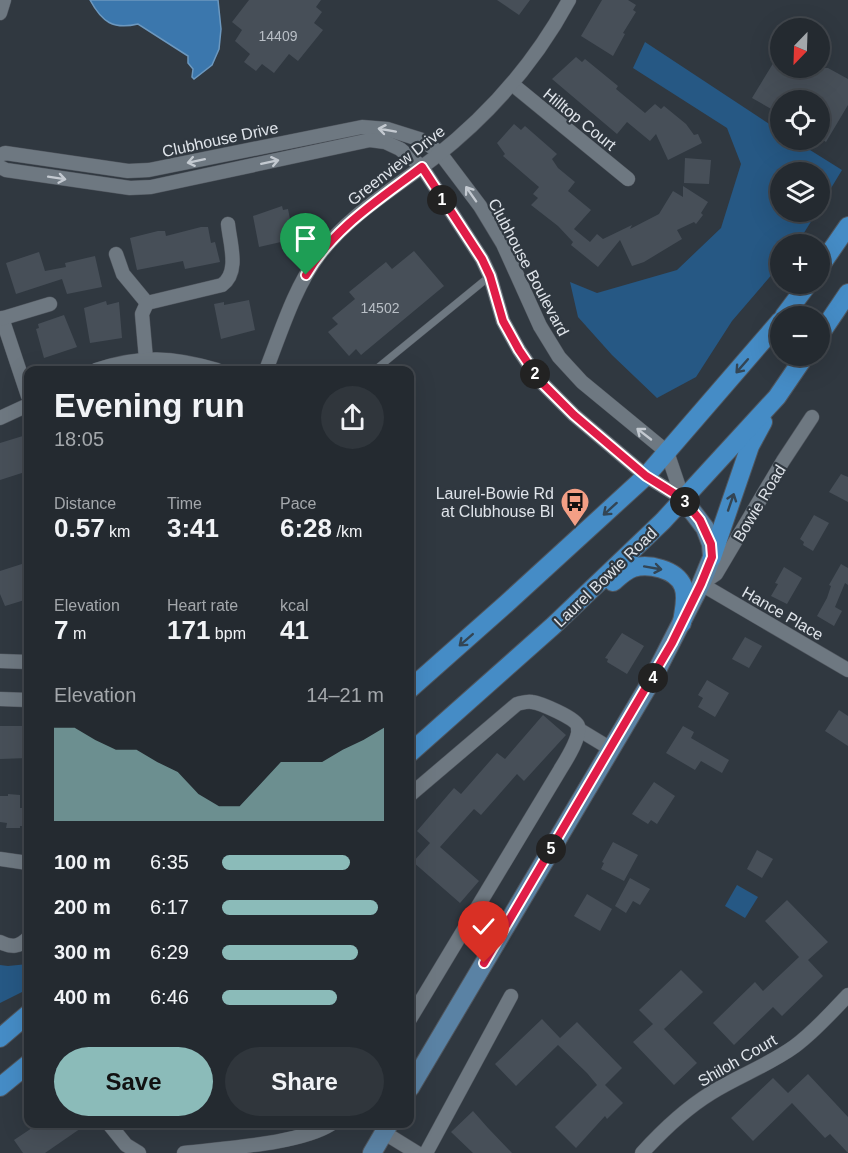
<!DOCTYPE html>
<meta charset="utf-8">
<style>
body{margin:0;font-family:Helvetica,sans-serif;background:#30363c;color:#f1f3f6;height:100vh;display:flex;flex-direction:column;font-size:22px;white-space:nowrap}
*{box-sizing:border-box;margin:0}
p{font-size:20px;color:#a3a7ab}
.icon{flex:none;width:33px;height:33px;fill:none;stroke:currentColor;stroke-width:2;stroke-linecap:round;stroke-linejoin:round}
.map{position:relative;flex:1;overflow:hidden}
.sheet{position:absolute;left:24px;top:366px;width:390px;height:762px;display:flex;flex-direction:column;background:#242a30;border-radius:12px;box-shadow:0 6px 24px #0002,0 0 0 2px #41464c}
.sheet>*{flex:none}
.needle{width:39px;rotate:203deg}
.controls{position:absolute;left:770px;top:18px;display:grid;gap:12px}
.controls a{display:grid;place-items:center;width:60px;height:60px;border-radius:50%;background:#242a30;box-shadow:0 6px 24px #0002,0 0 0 2px #41464c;font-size:30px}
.pin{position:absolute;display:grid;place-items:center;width:51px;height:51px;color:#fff;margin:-62px -26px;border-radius:50% 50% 50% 0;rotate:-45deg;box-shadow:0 0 6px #0007}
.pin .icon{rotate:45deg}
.km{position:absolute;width:30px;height:30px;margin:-15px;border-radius:50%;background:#222;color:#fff;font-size:16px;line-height:30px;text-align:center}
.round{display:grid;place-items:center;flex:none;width:63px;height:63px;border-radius:32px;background:#30363c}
.head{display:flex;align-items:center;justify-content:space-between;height:102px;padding:0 30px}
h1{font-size:33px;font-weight:600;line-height:45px}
.metrics{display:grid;grid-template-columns:repeat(3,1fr);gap:9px;height:102px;padding:6px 30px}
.metrics div{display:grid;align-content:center}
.metrics b{font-size:26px;font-weight:600}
.metrics small{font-size:16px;font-weight:400}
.metrics p{font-size:16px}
.chart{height:168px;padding:12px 30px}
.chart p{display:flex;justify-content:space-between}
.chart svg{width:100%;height:108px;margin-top:6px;fill:#8bbbb9;opacity:.7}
.cta{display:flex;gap:12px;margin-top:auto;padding:12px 30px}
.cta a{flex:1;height:69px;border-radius:36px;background:#8bbbb9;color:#111;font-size:24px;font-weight:600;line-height:69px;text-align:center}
.cta a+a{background:#30363c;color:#f1f3f6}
ul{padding:0 30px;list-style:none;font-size:20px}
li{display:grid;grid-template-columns:96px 72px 1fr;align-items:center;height:45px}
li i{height:15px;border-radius:8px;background:#8bbbb9}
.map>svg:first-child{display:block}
</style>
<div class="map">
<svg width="848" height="1153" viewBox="0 0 848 1153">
<rect width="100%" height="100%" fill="#303840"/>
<g fill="#265884">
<polygon points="645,42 780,131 780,140 794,140 842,170 819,208 819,172 780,172 780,212 817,212 797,244 780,244 780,265 732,321 696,377 657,398 612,355 578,317 570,282 597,293 677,270 721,228 741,164 727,128 633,68"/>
<polygon points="737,885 758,897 745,918 725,906"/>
<polygon points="28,964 28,989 0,1003 0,965 8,966"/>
</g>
<path fill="#3b77ad" stroke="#6c98bf" stroke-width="1.5" d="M90,0H218L221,29L219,49L212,65L194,79L192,77L193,69L188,63V56L138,24C113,30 102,22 90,0Z"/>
<g fill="#474f58">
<polygon points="249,0 321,0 316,7 322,12 314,23 323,30 298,61 289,54 274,73 262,64 256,71 244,62 250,54 235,41 242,30 232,22"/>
<polygon points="497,0 530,0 519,15"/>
<polygon points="602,0 628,0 636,5 633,10 636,12 623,33 625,34 613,56 581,36"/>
<polygon points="780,52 780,68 828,68 848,79 848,105 826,142 819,137 819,100 780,100 780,114 752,98"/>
<polygon points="576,57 582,62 585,59 618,86 616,89 645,113 655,104 661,109 664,106 686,124 694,135 698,134 702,143 668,160 656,134 650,141 627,122 617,134 552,79"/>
<polygon points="514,124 521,130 525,126 557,154 552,159 558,168 575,182 568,191 591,210 574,229 590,242 597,234 603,239 632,225 630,229 659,214 673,191 683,197 683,186 708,202 701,213 703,215 696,224 694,222 677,230 682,239 644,262 632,266 620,240 598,267 571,245 573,242 558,226 531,205 538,198 533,194 539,187 503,156 505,154 497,143"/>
<polygon points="685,158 711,160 709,184 684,183"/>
<polygon points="282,206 283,210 288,209 294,239 259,247 253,216"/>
<polygon points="201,227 208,227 211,243 215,242 220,262 185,269 183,261 137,270 130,238 158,231 165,231 166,236"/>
<polygon points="414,251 444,286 361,355 356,349 349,356 328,332 338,324 332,318 355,299 349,292 386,262 392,269"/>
<polygon points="39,252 45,271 66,267 65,263 95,256 102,287 67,294 62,279 16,294 6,263"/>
<polygon points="249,300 255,330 221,339 214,304 224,302 224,305"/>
<polygon points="106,301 107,305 119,302 122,338 90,343 84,308"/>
<polygon points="64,315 77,347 44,358 36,329 39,328 38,324"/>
<polygon points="26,435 28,444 28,469 25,470 25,472 0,480 0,443"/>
<polygon points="841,474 848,477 848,502 829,492"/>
<polygon points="814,515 829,523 813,551 803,545 804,542 800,539"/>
<polygon points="25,563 28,573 28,599 5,606 0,594 0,571"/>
<polygon points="841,564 848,568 848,585 845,583 835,607 842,611 834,626 817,616 827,598 831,586 829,585"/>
<polygon points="784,567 802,578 787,604 771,596 778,584 775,583"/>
<polygon points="622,633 644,646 627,674 607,662 608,659 605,658"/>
<polygon points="745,637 762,646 749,668 732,659"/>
<polygon points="707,680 729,693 715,717 698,707 703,698 698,695"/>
<polygon points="839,710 848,716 848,746 825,731"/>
<polygon points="543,715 566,735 524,781 517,774 481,815 474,809 440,847 479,881 460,903 413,862 430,843 417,831 454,788 461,794 497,753 505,759"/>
<polygon points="0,726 28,726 28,758 0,759"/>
<polygon points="683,726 694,732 691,738 729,760 722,773 701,761 695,770 666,753"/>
<polygon points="654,782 675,796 657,824 651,820 648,824 632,814"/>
<polygon points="8,794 20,795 20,808 23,808 22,826 20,826 20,828 6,828 7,823 0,822 0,796 8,796"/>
<polygon points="613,842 638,855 624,881 601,869 604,863 602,862"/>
<polygon points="757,850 773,859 762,878 747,869"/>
<polygon points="630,878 650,889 640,905 633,901 626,913 615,906"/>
<polygon points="587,894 612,909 600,931 574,916"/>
<polygon points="787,900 828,942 808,960 823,976 782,1016 773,1007 734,1045 713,1023 755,982 763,991 799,957 765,921"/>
<polygon points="681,970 703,992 664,1029 697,1063 674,1085 633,1042 653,1024 639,1010"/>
<polygon points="542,1019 560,1038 577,1022 622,1068 605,1085 623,1103 607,1119 605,1116 576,1148 555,1127 597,1085 587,1073 558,1045 516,1086 495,1064"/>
<polygon points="808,1074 848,1117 848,1153 830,1134 825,1138 792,1103 753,1141 731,1118 773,1078 788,1093"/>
<polygon points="473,1111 488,1128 512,1153 473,1153 451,1132"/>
<polygon points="38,1124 87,1124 45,1153 23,1153 14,1140"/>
</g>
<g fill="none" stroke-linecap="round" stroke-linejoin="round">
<g stroke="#50565e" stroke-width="8">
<polyline id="lane" points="375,370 490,276"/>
</g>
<g stroke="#50565e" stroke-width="15">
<g id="street">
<polyline points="0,13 4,0"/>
<polyline points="512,84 628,179"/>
<polyline points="0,155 5,153 128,171 149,170 362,127 387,129 422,140 440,153 480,206 503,244 540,326 559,357 582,382 667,452 683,499"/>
<polyline points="0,167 6,170 130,188 151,187 370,140 385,142 400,149 422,167 482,259 490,276 503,321 519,350 540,381 574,415 646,476 683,499"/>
<path d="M116,254L123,274L147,303L222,285C240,272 230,244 228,224"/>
<polyline points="2,318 28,396"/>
<polyline points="0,319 50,304"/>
<polyline points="146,359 142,314 147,303"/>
<path d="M96,370C141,355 173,357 217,370"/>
<path d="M266,370C281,332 294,288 319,255C349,215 395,188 434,158C489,115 536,61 569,0"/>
<polyline points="812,417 783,461 716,574 701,584 848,670"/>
<polyline points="0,418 28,405"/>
<polyline points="0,661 28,662"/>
<polyline points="0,699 28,700"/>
<polyline points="578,729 611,749"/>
<path d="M410,795L517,704C522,703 526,701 532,702C540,703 576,718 578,726C581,737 566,760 560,770L410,1019"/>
<polyline points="0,859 28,863"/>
<path d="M0,942C12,948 19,947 28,938"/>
<polyline points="109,1124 126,1145 139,1153"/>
<polyline points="383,1132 417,1153"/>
<path d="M184,1153C223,1148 300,1144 331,1124"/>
<polyline points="426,1153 511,996"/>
<path d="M642,1153C663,1130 685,1109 711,1093C738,1076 769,1065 795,1046C815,1031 831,1013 848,995"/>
</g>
</g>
<g stroke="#50565e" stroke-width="20">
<g id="secondary">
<polyline points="410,1088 653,678 701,584 712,557 711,544 705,528 683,499"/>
<polyline points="372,1153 389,1124"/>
</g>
</g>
<g stroke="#50565e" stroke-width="20">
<g id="primary">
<polyline points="819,268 848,226"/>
<polyline points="784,316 808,284"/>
<polyline points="819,336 848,293"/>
<polyline points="712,557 750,446 763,422"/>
<path d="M613,582C619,577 625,571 633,568C648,563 676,569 683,586C688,597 683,612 682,623"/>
<polyline points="410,689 506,604 646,476 780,321"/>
<polyline points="410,753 553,626 663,521 777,397 805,356"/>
<polyline points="0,1038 28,1014"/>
<polyline points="0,1087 28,1064"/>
</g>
</g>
<use href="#lane" stroke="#6e7881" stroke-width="7"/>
<use href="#street" stroke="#6e7881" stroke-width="14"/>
<use href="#secondary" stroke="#5a82a4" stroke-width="18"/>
<use href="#primary" stroke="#458cc6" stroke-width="18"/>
</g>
<defs><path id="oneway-shaft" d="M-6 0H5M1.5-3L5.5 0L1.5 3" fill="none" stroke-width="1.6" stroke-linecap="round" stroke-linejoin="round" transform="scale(1.5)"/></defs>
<g stroke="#c3c9d0">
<use href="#oneway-shaft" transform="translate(387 130) rotate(-170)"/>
<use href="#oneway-shaft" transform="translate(196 161) rotate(168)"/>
<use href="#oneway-shaft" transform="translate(270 162) rotate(-12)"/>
<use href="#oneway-shaft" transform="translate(57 178) rotate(9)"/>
<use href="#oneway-shaft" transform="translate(471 194) rotate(-125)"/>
<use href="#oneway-shaft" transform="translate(644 434) rotate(-142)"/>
</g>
<g stroke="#334554">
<use href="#oneway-shaft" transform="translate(742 366) rotate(131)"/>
<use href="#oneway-shaft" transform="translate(731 502) rotate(-71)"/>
<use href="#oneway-shaft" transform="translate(610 509) rotate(138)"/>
<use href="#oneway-shaft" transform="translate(653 568) rotate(10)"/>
<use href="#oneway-shaft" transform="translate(466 640) rotate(139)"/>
</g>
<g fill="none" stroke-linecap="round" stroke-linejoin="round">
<g stroke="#fff" stroke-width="12">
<path id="route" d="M306,275C333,228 380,199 422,167L482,259L490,276L503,321L519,350L540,381L574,415L646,476L683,499L700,520L711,544L712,557L701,584L672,643L484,963"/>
</g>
<use href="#route" stroke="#e11d48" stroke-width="8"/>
</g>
<defs>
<g id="bus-pin" transform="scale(1.5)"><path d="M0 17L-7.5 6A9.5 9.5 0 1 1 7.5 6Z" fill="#f39f85" stroke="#303840"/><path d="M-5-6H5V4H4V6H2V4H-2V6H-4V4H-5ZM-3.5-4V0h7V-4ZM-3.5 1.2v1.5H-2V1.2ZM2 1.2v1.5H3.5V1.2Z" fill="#111"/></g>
</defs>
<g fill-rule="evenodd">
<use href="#bus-pin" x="575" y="502"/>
</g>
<g text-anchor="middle" stroke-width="4.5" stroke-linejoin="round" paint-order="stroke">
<g font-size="14" fill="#b9bfc6">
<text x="278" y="41">14409</text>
<text x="380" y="313">14502</text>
</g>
<g font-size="16" fill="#dfe4ea" stroke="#303840">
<text transform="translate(580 119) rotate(39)" y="6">Hilltop Court</text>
<text transform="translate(220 139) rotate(-12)" y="6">Clubhouse Drive</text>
<text transform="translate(396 165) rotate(-38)" y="6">Greenview Drive</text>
<text transform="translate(529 267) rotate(62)" y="6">Clubhouse Boulevard</text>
<text transform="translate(759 503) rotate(-59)" y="6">Bowie Road</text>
<text transform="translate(605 577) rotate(-44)" y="6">Laurel Bowie Road</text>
<text transform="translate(783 613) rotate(30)" y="6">Hance Place</text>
<text transform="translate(737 1060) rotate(-30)" y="6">Shiloh Court</text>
</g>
<g font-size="16" fill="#dfe4ea" stroke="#303840" text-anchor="end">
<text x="554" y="499">Laurel-Bowie Rd<tspan x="554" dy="18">at Clubhouse Bl</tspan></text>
</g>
</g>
</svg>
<div class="controls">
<a><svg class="needle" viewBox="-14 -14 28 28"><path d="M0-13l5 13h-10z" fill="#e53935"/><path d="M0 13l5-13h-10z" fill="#a3a7ab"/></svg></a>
<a><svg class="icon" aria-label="locate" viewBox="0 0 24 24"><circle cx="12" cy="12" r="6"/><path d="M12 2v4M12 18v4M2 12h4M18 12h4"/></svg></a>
<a><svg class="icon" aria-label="layers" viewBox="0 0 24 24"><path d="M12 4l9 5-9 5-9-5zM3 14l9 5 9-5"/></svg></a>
<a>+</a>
<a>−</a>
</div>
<div class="pin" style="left:306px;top:275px;background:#1e9e55"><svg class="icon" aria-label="arrive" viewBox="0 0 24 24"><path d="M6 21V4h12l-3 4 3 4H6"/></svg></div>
<div class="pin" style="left:484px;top:963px;background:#d93025"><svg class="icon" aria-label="check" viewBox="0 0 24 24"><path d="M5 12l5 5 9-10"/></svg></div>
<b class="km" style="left:442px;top:200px">1</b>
<b class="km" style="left:535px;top:374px">2</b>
<b class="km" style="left:685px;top:502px">3</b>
<b class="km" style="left:653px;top:678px">4</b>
<b class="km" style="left:551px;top:849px">5</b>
<section class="sheet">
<div class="head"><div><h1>Evening run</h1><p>18:05</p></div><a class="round"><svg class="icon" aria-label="share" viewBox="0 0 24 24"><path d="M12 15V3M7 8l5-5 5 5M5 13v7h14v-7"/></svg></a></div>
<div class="metrics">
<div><p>Distance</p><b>0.57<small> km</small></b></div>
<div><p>Time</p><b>3:41</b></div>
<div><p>Pace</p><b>6:28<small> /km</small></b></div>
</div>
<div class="metrics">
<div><p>Elevation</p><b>7<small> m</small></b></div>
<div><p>Heart rate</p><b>171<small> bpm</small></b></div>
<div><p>kcal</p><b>41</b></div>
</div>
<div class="chart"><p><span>Elevation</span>14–21 m</p>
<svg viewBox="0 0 160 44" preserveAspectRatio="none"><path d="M0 44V6L10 6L20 11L30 15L40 15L50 20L60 24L70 33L80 38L90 38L100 29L110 20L120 20L130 20L140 15L150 11L160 6V44z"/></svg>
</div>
<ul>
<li><b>100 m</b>6:35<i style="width:79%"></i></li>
<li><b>200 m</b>6:17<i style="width:96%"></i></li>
<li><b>300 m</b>6:29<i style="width:84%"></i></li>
<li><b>400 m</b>6:46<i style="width:71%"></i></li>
</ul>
<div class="cta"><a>Save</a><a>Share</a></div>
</section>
</div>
